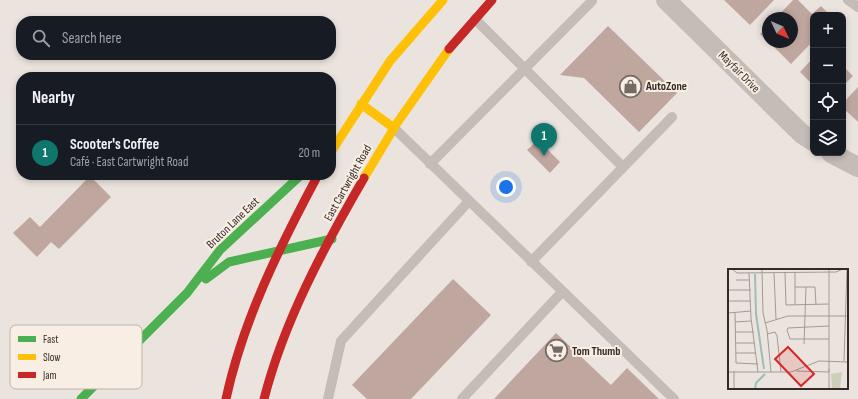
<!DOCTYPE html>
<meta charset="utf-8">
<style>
body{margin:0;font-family:"Sofia Sans Condensed",sans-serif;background:#242831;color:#f1f3f6}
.controls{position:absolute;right:12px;top:12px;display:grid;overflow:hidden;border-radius:8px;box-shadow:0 2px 6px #0003}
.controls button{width:36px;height:36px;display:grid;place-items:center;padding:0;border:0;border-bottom:1px solid #363941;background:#171b24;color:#f1f3f6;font:20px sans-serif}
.compass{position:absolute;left:762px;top:12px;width:36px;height:36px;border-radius:50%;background:#171b24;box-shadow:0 2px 6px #0003;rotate:134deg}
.you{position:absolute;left:506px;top:187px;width:14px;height:14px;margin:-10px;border:3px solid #fff;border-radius:50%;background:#1a73e8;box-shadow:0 0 0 6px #1a73e833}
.badge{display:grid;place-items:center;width:26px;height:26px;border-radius:50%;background:#0f766e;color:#fff;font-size:13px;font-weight:700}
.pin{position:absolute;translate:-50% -33px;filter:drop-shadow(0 1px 2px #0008)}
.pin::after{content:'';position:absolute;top:21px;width:14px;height:12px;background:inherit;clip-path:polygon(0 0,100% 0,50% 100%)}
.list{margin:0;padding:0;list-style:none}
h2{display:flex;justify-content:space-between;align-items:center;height:52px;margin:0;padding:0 16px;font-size:17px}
h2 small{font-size:13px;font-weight:400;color:#9ea1a6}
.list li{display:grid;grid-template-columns:26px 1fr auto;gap:12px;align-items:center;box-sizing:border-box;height:56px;padding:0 16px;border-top:1px solid #363941}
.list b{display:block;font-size:15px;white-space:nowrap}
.list p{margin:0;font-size:13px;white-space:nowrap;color:#9ea1a6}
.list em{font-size:13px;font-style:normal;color:#9ea1a6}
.icon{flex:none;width:22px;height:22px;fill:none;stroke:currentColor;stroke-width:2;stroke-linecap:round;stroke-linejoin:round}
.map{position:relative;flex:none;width:858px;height:399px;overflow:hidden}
.search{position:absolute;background:#171b24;box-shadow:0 2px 6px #0003;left:16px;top:16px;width:320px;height:44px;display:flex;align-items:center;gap:10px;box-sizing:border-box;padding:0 14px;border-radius:16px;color:#9ea1a6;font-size:15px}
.panel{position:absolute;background:#171b24;box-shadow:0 2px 6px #0003;left:16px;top:72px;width:320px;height:108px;border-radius:16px}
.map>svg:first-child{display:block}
</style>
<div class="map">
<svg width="858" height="399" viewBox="0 0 858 399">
<rect width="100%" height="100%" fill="#ebe4de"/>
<!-- building -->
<g fill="#bfa79f">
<path d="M 724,0 L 774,0 L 750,25 Z"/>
<path d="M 793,0 L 798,0 L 812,14 L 821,6 L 830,15 L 813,15 L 813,41 L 791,64 L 769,42 L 792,42 L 792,18 L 776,18 Z"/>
<path d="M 608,26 L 677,93 L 639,132 L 584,78 L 560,75 Z"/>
<path d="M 768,26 L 768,41 L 760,34 Z"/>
<path d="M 813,58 L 813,85 L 800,72 Z"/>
<path d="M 843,66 L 853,76 L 843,86 Z"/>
<path d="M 858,87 L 858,122 L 843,108 L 843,103 Z"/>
<path d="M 538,140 L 560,162 L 550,173 L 527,150 Z"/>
<path d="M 90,176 L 111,197 L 59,249 L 51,242 L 37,257 L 13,233 L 30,217 L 40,227 Z"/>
<path d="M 453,279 L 491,315 L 411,399 L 367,399 L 352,385 Z"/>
<path d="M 556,333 L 611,385 L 627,368 L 659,399 L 494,399 Z"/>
</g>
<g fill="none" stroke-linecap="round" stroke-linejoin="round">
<!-- lane -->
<g stroke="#c4bcb7" stroke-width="10">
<path d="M 848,0 L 858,7"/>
<path d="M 475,19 L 623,167"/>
<path d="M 394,128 L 674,399"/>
<path d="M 430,164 L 592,1"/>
<path d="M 531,262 L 672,117"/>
<path d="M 328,399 L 341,341 L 469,201"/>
<path d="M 462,399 L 562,292"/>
</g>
<!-- street -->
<g stroke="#c4bcb7" stroke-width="20">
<path d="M 666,0 L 802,134 L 813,141"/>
<path d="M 831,153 L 858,167"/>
</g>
<!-- fast -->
<g stroke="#4caf50" stroke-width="9">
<path d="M 206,279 L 229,262 L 332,239"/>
<path d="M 81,399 L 187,293 L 220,250 L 301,175"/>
</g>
<!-- slow -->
<g stroke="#ffc107" stroke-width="9">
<path d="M 361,104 L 394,128"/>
<path d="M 331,152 L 390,61 L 443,0"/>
<path d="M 364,178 L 397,123 L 449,49"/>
</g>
<!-- jam -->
<g stroke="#c62828" stroke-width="9">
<path d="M 449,49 L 492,0"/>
<path d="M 226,399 C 243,320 280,246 318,175"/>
<path d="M 264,399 C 284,321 324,247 364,178"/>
</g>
</g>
<!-- icons -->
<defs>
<symbol id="shop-ring" viewBox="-11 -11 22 22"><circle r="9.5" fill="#f9eee4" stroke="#746b66" stroke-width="1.5"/><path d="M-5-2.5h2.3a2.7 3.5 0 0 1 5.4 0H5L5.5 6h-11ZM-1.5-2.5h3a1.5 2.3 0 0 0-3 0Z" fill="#746b66"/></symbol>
<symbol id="supermarket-ring" viewBox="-11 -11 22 22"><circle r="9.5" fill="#f9eee4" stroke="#746b66" stroke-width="1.5"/><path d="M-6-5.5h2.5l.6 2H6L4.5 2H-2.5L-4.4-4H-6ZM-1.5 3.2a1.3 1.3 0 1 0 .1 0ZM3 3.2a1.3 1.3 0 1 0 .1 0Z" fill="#746b66"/></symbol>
</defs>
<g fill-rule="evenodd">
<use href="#shop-ring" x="618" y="74" width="25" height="25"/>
<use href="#supermarket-ring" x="544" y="338" width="25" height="25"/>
</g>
<g text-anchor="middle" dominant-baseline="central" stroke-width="4" stroke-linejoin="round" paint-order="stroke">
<!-- street labels -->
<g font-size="12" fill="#342a26" stroke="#f9eee4">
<text transform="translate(739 72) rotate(45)">Mayfair Drive</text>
<text transform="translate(348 183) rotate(-61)">East Cartwright Road</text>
<text transform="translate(233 223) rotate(-44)">Bruton Lane East</text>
</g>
<!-- poi labels -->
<g font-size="12" font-weight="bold" fill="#342a26" stroke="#f9eee4" text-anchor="start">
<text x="646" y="86">AutoZone</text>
<text x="572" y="351">Tom Thumb</text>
</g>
</g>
<!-- overview -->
<g transform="translate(728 269)">
<rect width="120" height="120" fill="#ebe4de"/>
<path d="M 114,103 L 112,120 L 104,120 L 103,105 Z" fill="#cdd0b8"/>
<path fill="none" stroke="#9abebc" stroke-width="2" d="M 27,5 L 28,45 L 36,100M 27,120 L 28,114 L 37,105"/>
<path fill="none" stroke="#a29a94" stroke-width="1" d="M 4,0 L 9,4 L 108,3 L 115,0M 34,0 L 35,44 L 39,61 L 43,103M 21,4 L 23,49 L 30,103M 46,4 L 48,50M 57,4 L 58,36 L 101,35M 67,4 L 67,36M 8,11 L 21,11M 67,18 L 87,18 L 88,36M 0,21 L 23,21M 0,32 L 23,32M 7,43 L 8,94 L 30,95M 0,44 L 23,42M 7,53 L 23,52M 37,54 L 60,47 L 120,47M 7,63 L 26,63M 39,65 L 47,63 L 49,67 L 53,103M 101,70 L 62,70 L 59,61 L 60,59 L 101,57M 8,74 L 27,74M 76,75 L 78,18M 8,84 L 28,84M 116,92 L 119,0M 101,100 L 101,120M 68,102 L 101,103M 0,103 L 63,103 L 91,92 L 120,93M 101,103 L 101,0M 6,120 L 6,102"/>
<path fill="#d62828" fill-opacity="0.15" stroke="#d62828" stroke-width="2" d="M 60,78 L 86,105 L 73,117 L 47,90 Z"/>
<rect width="120" height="120" fill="none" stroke="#342a26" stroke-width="2"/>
</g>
<!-- legend -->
<rect x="10" y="325" width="132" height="64" rx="6" fill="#f9eee4" stroke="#beb3ab" stroke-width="1"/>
<rect x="18" y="336" width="18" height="6" fill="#4caf50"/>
<rect x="18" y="354" width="18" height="6" fill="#ffc107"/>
<rect x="18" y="372" width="18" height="6" fill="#c62828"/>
<g font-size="11" fill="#342a26">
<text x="43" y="343">Fast</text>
<text x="43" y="361">Slow</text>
<text x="43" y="379">Jam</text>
</g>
</svg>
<div class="controls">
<button>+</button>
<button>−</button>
<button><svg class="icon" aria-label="locate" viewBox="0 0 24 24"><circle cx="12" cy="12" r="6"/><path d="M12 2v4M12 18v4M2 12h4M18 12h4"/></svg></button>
<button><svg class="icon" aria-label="layers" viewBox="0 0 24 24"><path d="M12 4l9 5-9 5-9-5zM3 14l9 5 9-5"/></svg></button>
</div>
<svg class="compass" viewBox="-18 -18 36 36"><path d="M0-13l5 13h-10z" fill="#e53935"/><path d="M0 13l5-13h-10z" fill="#9ea1a6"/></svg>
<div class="you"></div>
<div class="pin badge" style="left:544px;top:156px">1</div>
<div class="search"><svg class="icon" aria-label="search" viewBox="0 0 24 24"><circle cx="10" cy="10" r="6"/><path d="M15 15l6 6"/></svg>Search here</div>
<section class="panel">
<h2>Nearby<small></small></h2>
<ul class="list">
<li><span class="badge">1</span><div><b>Scooter's Coffee</b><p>Café · East Cartwright Road</p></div><em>20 m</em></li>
</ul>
</section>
</div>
